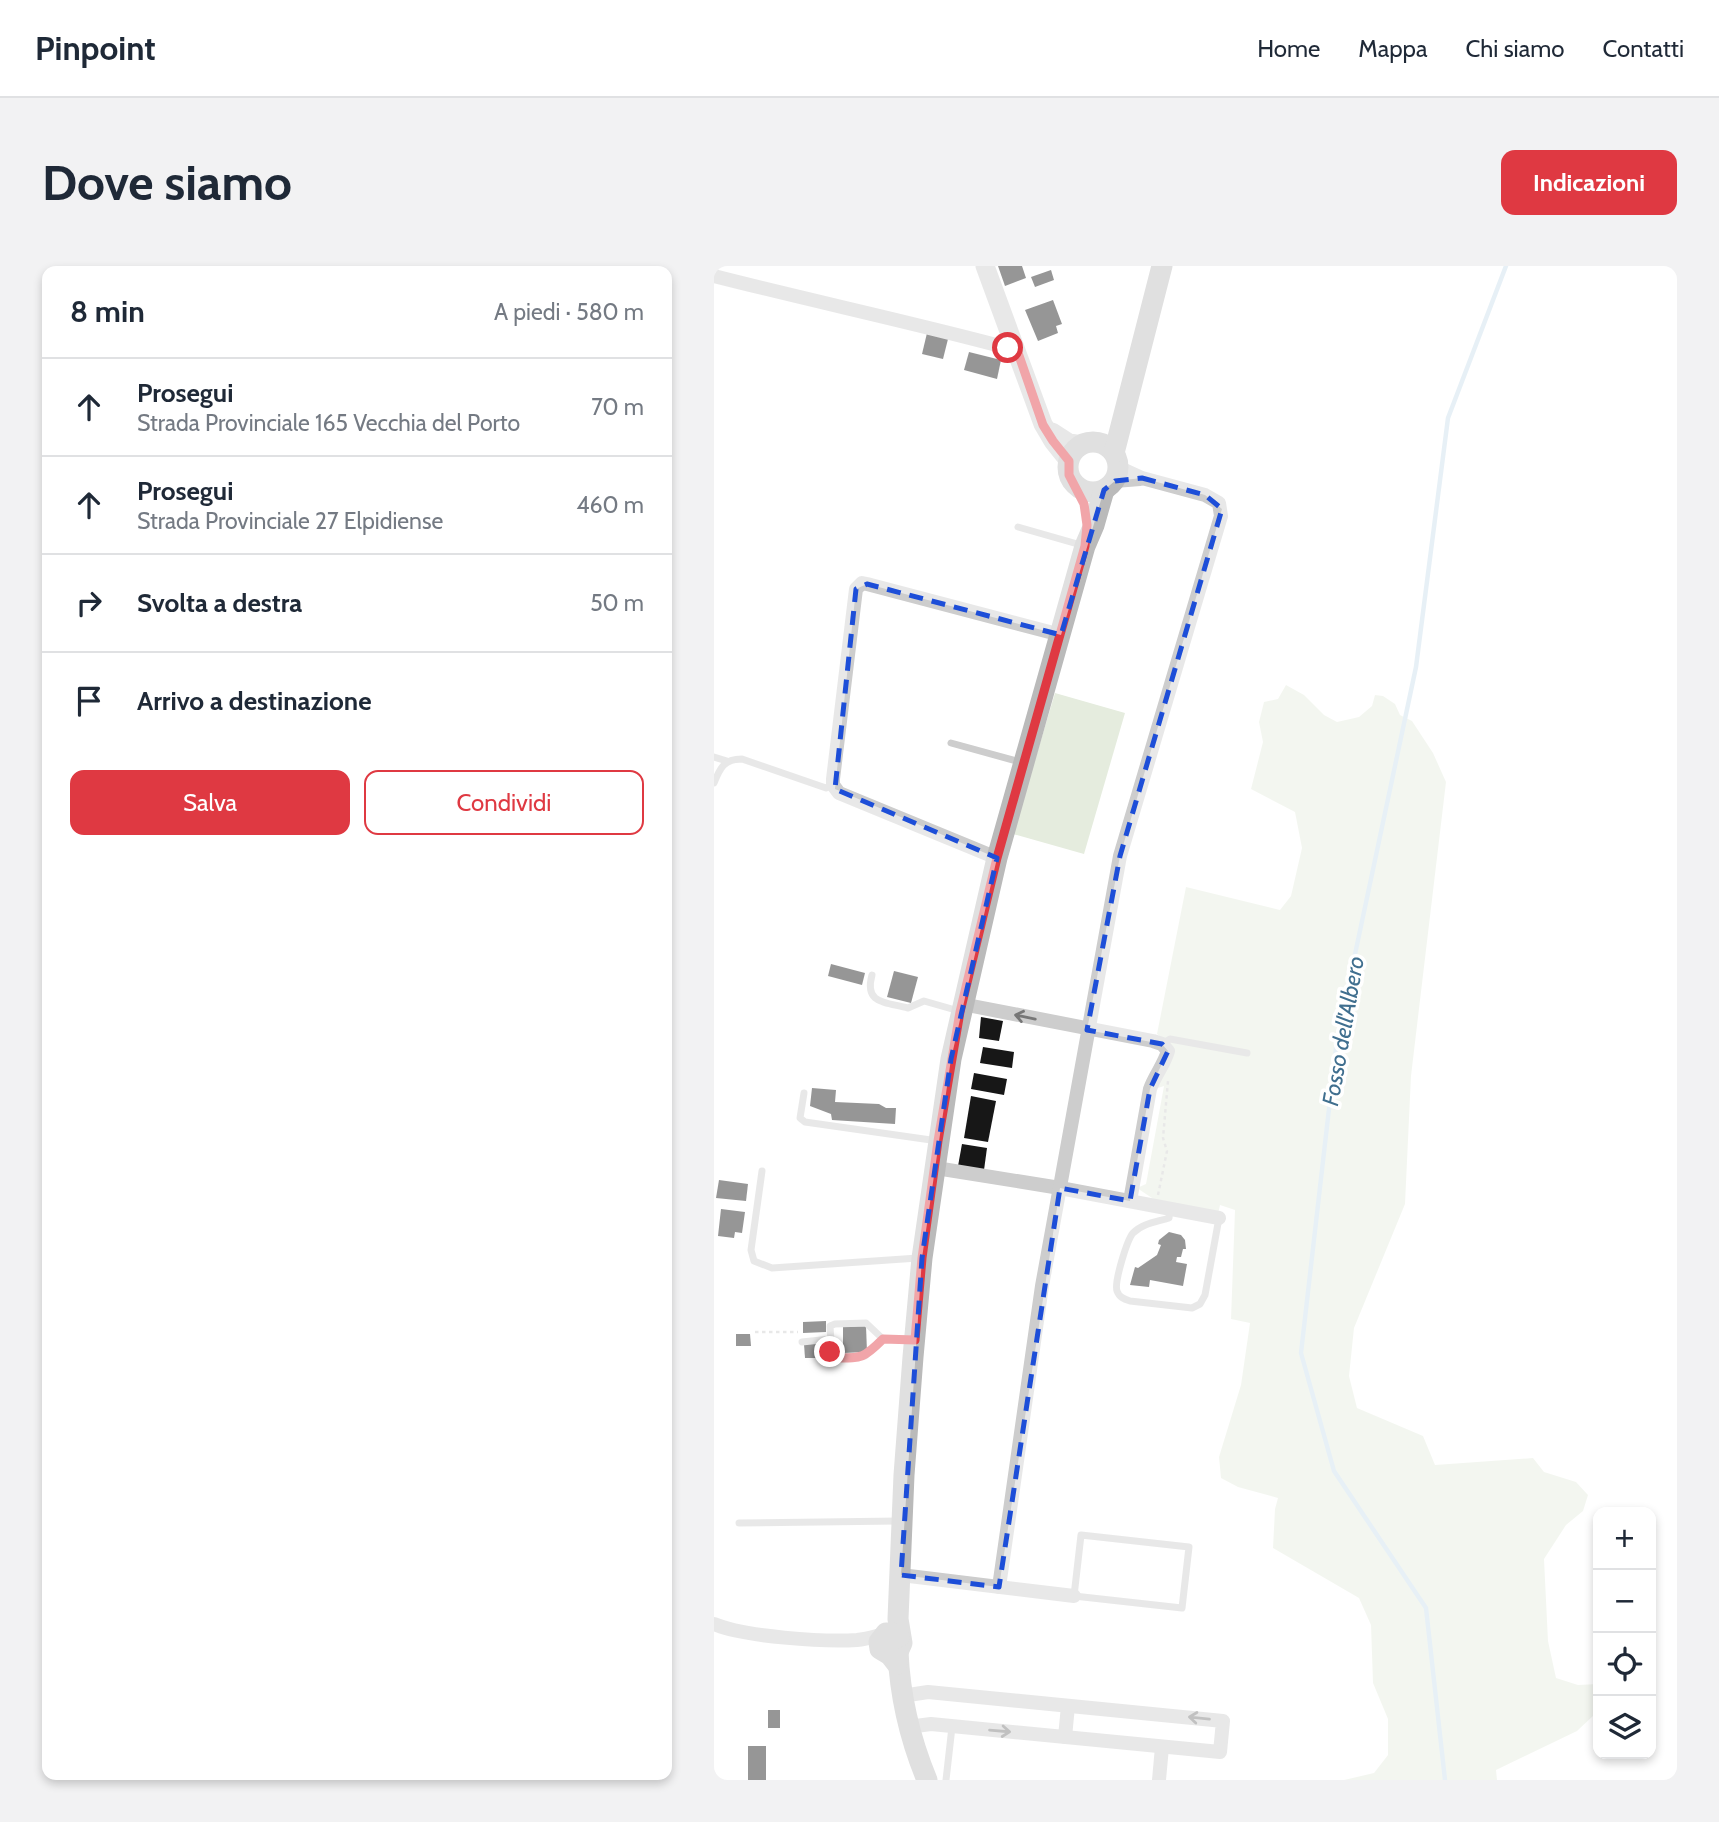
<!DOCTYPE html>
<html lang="it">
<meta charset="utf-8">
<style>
body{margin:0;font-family:Cabin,sans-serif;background:#f2f2f3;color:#1f2937}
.controls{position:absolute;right:21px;bottom:21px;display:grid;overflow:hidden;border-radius:14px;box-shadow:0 4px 10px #0003}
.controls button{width:63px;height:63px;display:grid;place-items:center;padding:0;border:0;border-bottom:2px solid #e0e1e3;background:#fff;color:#1f2937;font:35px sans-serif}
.stop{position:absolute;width:21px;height:21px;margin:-16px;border:5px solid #df3942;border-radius:50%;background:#fff}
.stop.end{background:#df3942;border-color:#fff;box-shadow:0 2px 7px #0008}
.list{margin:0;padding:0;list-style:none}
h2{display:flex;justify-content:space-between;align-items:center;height:91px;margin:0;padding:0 28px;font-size:30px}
h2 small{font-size:23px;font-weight:400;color:#747a83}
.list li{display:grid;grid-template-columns:46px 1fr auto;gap:21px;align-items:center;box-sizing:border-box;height:98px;padding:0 28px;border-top:2px solid #e0e1e3}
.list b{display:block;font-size:26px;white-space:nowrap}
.list p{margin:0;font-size:23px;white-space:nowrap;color:#747a83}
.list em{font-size:23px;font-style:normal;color:#747a83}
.actions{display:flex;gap:14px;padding:21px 28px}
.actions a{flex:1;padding:16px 0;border:2px solid #df3942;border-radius:14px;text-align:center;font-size:24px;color:#df3942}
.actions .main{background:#df3942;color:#fff}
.icon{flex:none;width:38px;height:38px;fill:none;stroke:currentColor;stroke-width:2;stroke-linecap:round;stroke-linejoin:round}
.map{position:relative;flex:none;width:963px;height:1514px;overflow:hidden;border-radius:14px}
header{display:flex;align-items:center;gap:42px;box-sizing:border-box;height:98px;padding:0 35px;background:#fff;border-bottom:2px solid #e0e1e3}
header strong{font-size:33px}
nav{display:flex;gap:38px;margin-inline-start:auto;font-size:24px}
.intro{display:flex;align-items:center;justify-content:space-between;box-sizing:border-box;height:168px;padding:0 42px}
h1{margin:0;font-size:49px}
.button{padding:18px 32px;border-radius:14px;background:#df3942;color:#fff;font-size:24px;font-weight:700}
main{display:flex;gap:42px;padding:0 42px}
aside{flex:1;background:#fff;border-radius:14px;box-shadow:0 4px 10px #0003}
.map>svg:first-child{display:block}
</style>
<header>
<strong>Pinpoint</strong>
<nav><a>Home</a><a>Mappa</a><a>Chi siamo</a><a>Contatti</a></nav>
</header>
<div class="intro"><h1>Dove siamo</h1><a class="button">Indicazioni</a></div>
<main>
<aside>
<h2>8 min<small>A piedi · 580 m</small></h2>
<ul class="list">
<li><svg class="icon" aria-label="ahead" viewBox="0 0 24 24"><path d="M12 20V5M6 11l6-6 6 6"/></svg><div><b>Prosegui</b><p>Strada Provinciale 165 Vecchia del Porto</p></div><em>70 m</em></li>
<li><svg class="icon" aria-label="ahead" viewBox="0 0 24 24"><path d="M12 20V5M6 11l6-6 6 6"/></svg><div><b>Prosegui</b><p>Strada Provinciale 27 Elpidiense</p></div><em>460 m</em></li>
<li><svg class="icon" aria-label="right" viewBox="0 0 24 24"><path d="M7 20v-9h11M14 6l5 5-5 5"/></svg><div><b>Svolta a destra</b></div><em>50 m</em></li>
<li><svg class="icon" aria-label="arrive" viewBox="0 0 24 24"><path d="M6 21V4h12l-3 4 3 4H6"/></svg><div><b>Arrivo a destinazione</b></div></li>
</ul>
<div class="actions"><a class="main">Salva</a><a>Condividi</a></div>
</aside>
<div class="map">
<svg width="963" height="1514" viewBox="0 0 963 1514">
<rect width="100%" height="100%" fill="#fff"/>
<!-- green -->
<g fill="#e5ecde">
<path d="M 572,419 L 590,429 L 610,449 L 623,456 L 645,451 L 658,440 L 661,429 L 669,430 L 681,438 L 686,449 L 698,455 L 719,487 L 732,516 L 697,810 L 691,938 L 640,1062 L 635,1110 L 643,1142 L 709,1170 L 721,1199 L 819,1192 L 830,1206 L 862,1216 L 874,1229 L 869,1245 L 852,1259 L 830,1293 L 834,1375 L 842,1412 L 864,1419 L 884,1418 L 884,1448 L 880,1449 L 863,1465 L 782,1504 L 783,1514 L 630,1514 L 660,1507 L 674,1489 L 674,1453 L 659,1417 L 657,1359 L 645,1332 L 559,1282 L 561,1243 L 564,1232 L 524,1221 L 507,1212 L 505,1191 L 527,1119 L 536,1057 L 517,1053 L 521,944 L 506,939 L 504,948 L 441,934 L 423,922 L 432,918 L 450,820 L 441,823 C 448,808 456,799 459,782 L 443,768 L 472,621 L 566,644 L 577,630 L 588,582 L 581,546 L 537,523 L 549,476 L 545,456 L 550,436 L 564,433 Z"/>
<path d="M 341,427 L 411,447 L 370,588 L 299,568 Z"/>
</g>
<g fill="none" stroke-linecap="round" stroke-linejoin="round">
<!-- stream -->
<path stroke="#cbdeeb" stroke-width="4.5" d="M 731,1514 L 712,1342 L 620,1205 L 587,1087 L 623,773 L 702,401 L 734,152 L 792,0"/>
</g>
<!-- building -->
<g fill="#171717">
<path d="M 284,0 L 308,0 L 312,12 L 291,20 Z"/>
<path d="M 337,4 L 340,14 L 321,21 L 317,11 Z"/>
<path d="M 339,34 L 348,58 L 342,60 L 344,67 L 324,75 L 311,44 Z"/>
<path d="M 213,67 L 234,73 L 229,93 L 208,88 Z"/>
<path d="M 255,86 L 287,94 L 283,113 L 250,104 Z"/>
<path d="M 117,698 L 151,707 L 148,719 L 114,710 Z"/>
<path d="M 180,705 L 204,711 L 197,737 L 173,731 Z"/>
<path d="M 267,751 L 289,755 L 285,775 L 265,772 Z"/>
<path d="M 269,781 L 300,786 L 298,802 L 266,797 Z"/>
<path d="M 260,807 L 293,813 L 290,829 L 257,823 Z"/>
<path d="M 98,822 L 122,824 L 121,836 L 165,838 L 172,842 L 182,842 L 181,858 L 118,854 L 117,848 L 96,840 Z"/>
<path d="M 257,830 L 282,835 L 274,876 L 250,872 Z"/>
<path d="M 248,878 L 273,882 L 270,904 L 244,900 Z"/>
<path d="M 5,914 L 34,918 L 32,935 L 2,932 Z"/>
<path d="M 7,943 L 31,946 L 28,967 L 21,966 L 20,972 L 4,970 Z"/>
<path d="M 455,966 L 467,969 L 471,974 L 472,983 L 469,983 L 467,991 L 463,991 L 462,996 L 473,998 L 469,1020 L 436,1014 L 435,1021 L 416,1019 L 421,1001 L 424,1002 L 443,989 L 447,979 L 444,978 L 445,974 Z"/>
<path d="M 112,1055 L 112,1066 L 89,1067 L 89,1056 Z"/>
<path d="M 152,1060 L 153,1086 L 129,1087 L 129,1061 Z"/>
<path d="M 22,1068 L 36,1068 L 37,1080 L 22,1080 Z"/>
<path d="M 110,1077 L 110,1092 L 91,1092 L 90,1078 Z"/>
<rect x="54" y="1444" width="12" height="18"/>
<rect x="34" y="1480" width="18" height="34"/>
</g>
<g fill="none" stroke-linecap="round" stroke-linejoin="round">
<!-- path -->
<g stroke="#cdcdcd" stroke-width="2.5" stroke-dasharray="3.5 3.5" stroke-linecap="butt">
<path d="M 444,929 L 453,885 L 449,872 L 454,815"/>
<path d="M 41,1066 L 84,1066"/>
</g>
<!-- service -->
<g stroke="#cdcdcd" stroke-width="7">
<path d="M 304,261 L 367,279"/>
<path d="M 237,477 L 306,496"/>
<path d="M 0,491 L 13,495"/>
<path d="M 0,517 C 6,502 10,493 28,493 L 112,522 L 119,519"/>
<path d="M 158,709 C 150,738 171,736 194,742 L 210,735 L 245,745"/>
<path d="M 448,778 L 456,773 L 533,787"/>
<path d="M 90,827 L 86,852 L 91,856 L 224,875"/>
<path d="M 48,905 L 37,984 L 40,995 L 58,1002 L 204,992"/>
<path d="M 456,943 L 455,952 C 443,956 429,957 419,967 C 413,974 400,1016 403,1025 C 405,1031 410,1033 416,1035 L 478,1042 L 486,1038 L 491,1029 L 505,952"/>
<path d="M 169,1073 L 152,1057 L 121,1058 L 116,1060 L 118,1092 L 151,1090 L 169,1073 L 196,1073"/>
<path d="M 88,1076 L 116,1073"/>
<path d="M 25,1257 L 184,1255"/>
<path d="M 367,1269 L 475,1281 L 468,1342 L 360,1330 Z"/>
<path d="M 232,1514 L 238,1461"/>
</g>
<!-- minor -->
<g stroke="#cdcdcd" stroke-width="14">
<path d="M 0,10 C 98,35 197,56 294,82 L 302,81"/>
<path d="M 401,215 L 426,213"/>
<path d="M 283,592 L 125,527 L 119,519 L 119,513 L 142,323 L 148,317 L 153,318 L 347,369"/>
<path d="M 248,738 L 439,775 L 448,778 L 454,785 C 450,799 441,809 436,823 L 416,935"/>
<path d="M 222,902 L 346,922 L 505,952"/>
<path d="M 187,1309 L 360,1330"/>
<path d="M 285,1321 L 328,1020 L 406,590 L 507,250 L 505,237 L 491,229 L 428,212 L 404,201"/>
<path d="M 0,1358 C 30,1371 110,1376 143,1374 C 152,1373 162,1370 170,1368"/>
<path d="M 188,1430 L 214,1426 L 509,1455 L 506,1486 L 217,1458 L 194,1461"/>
<path d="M 351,1471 L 354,1440"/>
<path d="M 445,1514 L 448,1481"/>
</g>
<!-- tertiary -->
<g stroke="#cdcdcd" stroke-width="19">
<path d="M 271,0 L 329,158 L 339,175 L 355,195"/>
<path d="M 338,166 L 355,177 L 369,179"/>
</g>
<!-- secondary -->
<g stroke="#bababa" stroke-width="21">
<circle cx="379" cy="201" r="25"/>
<path d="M 400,187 L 448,0"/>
<path d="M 184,1386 C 186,1431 196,1473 213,1514"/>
<path d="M 176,1389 L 184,1386 L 188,1377 L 184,1353 L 190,1209 L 199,1091 L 208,992 L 237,793 L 283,592 L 371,280 L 380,259 L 390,224"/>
<path d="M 183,1398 L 176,1389 L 166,1383 L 165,1376 L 172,1367 L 179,1367 L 185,1371"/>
</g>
</g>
<!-- one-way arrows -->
<defs><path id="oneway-shaft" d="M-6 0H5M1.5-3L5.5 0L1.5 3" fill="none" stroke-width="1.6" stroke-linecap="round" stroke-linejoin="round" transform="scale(1.75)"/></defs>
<g stroke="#777">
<use href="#oneway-shaft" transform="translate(311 751) rotate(-168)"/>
<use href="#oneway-shaft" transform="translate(485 1452) rotate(-174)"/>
<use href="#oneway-shaft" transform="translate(286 1465) rotate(5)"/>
</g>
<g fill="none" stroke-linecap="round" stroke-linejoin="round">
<!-- route -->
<path stroke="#df3942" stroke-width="9" d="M 116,1086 L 118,1092 C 147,1092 148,1094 169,1073 L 201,1074 L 208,992 L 224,875 L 246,746 L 283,592 L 371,280 L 373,259 L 370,238 L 355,209 L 355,195 L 339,175 L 329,159 L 302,81 L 294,82"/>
</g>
<!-- marked area -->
<path d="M0 0H963V1514H0ZM 428,212 L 491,229 L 508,243 L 406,590 L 373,764 L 448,778 L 454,785 L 436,823 L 416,935 L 346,922 L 285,1321 L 187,1309 L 208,992 L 237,793 L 283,592 L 121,523 L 142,323 L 153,318 L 347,369 L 390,224 L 401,215 Z" fill="#fff" fill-opacity=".55" fill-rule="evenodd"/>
<path fill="none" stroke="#1d4ed8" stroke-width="5" stroke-dasharray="14 9" stroke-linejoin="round" d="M 428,212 L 491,229 L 508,243 L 406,590 L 373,764 L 448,778 L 454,785 L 436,823 L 416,935 L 346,922 L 285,1321 L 187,1309 L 208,992 L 237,793 L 283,592 L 121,523 L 142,323 L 153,318 L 347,369 L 390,224 L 401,215 Z"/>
<g text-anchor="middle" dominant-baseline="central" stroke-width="7" stroke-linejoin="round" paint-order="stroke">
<!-- water labels -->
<g font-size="23" font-style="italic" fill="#406f8f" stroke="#fff">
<text transform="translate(629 765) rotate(-80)">Fosso dell'Albero</text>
</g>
</g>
</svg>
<div class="controls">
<button>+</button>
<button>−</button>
<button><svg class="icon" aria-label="locate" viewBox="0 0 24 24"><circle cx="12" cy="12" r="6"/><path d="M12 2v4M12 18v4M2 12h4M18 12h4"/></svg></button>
<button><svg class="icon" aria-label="layers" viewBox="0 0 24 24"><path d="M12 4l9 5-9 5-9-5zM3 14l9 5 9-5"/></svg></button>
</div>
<div class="stop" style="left:294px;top:82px"></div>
<div class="stop end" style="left:116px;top:1086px"></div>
</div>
</main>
